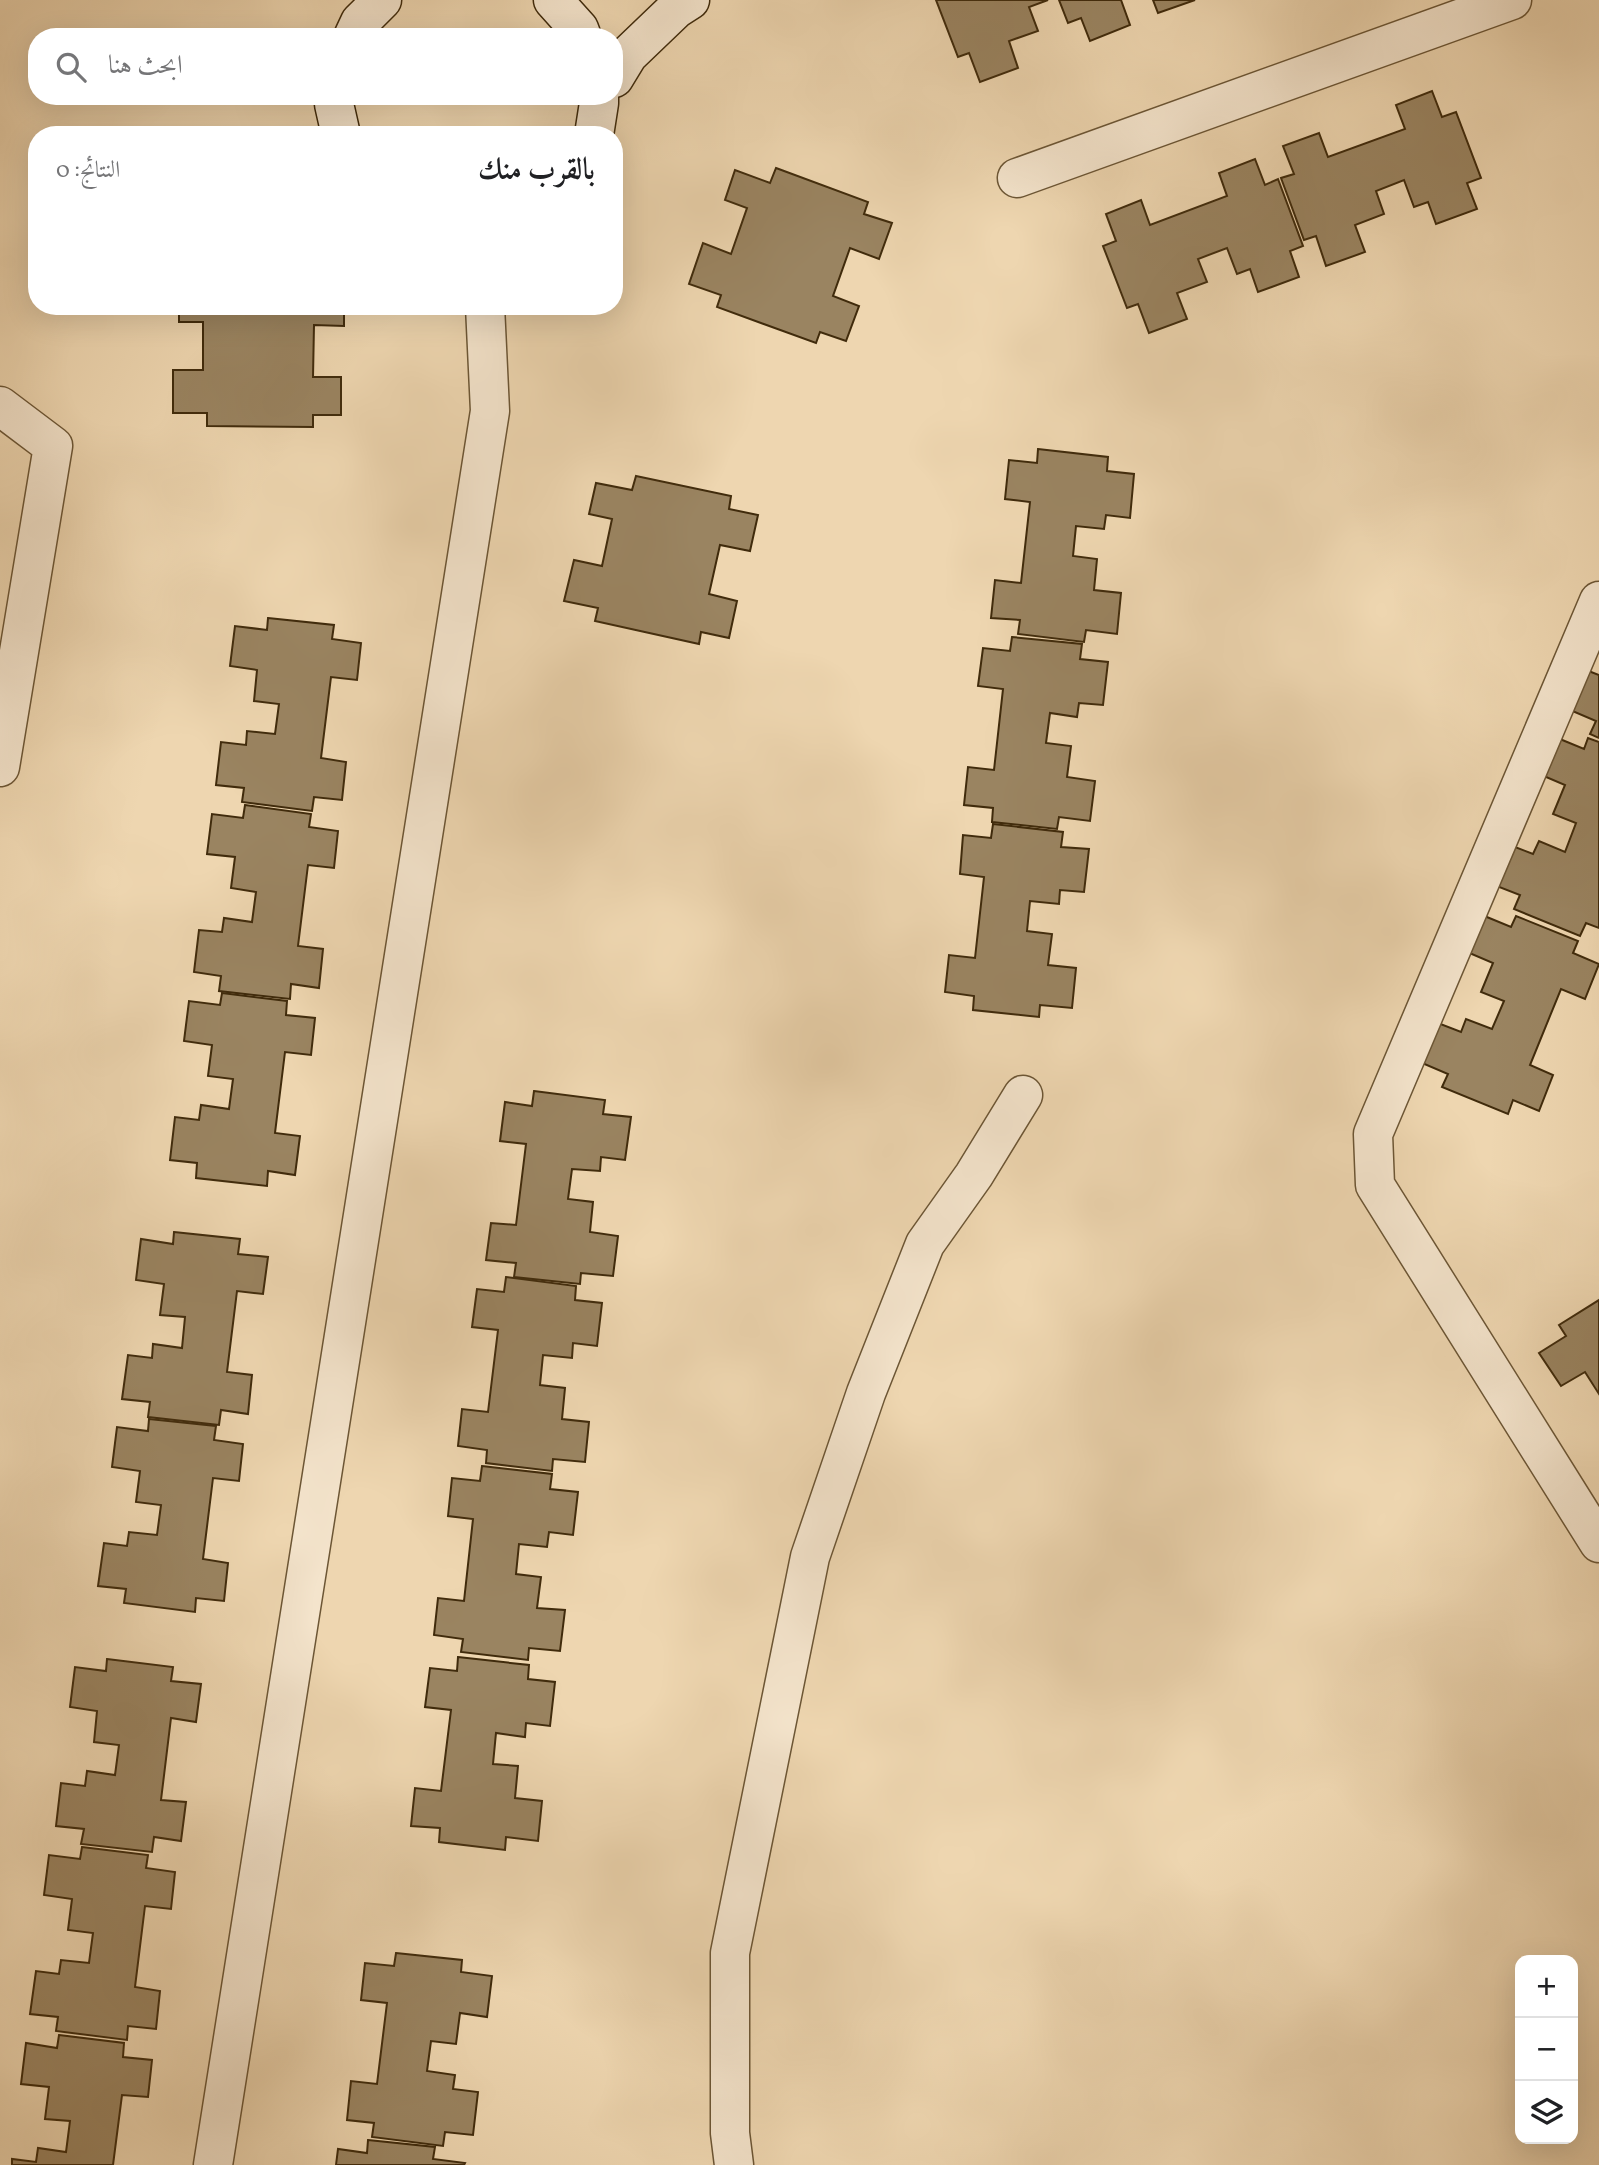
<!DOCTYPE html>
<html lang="ar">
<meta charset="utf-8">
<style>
body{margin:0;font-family:Vollkorn,Amiri,serif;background:#f6f6f6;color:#202124;direction:rtl}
.controls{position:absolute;right:21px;bottom:21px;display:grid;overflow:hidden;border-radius:14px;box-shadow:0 7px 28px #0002}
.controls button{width:63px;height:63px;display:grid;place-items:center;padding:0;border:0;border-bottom:2px solid #e0e0e0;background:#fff;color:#202124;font:35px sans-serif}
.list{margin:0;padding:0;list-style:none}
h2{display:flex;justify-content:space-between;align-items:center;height:91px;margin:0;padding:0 28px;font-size:30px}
h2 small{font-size:23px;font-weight:400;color:#757577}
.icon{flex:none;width:38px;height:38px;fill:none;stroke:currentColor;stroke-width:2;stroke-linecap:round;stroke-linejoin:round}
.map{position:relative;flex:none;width:1599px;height:2165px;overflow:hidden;direction:ltr}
.search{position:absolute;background:#fff;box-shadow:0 7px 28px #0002;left:28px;top:28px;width:595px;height:77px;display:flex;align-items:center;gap:18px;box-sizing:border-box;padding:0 24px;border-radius:28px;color:#757577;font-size:26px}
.panel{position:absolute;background:#fff;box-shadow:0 7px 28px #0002;left:28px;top:126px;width:595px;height:189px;border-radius:28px;direction:rtl}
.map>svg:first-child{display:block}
</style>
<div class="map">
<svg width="1599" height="2165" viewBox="0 0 1599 2165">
<rect width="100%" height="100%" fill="#eed6b0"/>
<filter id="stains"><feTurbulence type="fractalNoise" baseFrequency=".00286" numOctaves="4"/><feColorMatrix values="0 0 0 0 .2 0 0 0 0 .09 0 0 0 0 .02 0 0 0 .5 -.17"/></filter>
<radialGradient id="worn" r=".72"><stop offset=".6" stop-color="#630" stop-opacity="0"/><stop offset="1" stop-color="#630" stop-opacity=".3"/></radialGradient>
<!-- building -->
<g fill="#9a8461" stroke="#402b0c" stroke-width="2">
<path d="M 936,0 L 1048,0 L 1029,7 L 1038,31 L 1009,41 L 1018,68 L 980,82 L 969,53 L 958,57 Z"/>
<path d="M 1059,0 L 1121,0 L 1130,25 L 1090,41 L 1081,18 L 1068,23 Z"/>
<path d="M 1153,0 L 1195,0 L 1158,13 Z"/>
<path d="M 1432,91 L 1442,117 L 1456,112 L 1481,178 L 1467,183 L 1477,209 L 1436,224 L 1428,202 L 1414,207 L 1404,180 L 1376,191 L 1384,214 L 1355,225 L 1365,252 L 1326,266 L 1316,236 L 1304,240 L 1281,178 L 1294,174 L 1283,146 L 1319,133 L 1328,157 L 1405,129 L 1396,105 Z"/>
<path d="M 1255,159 L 1265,185 L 1278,179 L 1303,246 L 1290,251 L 1299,277 L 1258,292 L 1250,269 L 1237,274 L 1227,248 L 1198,259 L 1207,282 L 1177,293 L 1187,319 L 1149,333 L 1138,304 L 1127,308 L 1103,246 L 1116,241 L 1106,214 L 1141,200 L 1150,225 L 1227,196 L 1219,173 Z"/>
<path d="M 776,168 L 868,202 L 864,214 L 892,223 L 879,259 L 850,248 L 833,296 L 859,306 L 846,341 L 820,332 L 816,343 L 717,307 L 721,295 L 689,284 L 703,243 L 731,254 L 747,208 L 725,200 L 735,170 L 770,183 Z"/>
<path d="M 179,306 L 344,306 L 344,326 L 314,325 L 313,377 L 341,377 L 341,415 L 313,415 L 313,427 L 207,426 L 207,413 L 173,413 L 173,370 L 203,370 L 203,322 L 179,322 Z"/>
<path d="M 1038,449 L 1108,457 L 1107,471 L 1134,474 L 1130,518 L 1106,515 L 1104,529 L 1076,526 L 1073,556 L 1097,559 L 1094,590 L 1121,593 L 1117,634 L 1086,630 L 1084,642 L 1018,634 L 1020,620 L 991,618 L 995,580 L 1021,583 L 1030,502 L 1005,499 L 1009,460 L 1037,463 Z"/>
<path d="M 636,476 L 731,496 L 729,509 L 758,515 L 750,551 L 720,545 L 709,594 L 737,601 L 729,638 L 701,632 L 699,644 L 595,621 L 598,608 L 564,601 L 574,560 L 602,566 L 612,519 L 589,514 L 596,483 L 632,490 Z"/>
<path d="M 268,618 L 334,625 L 332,639 L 361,643 L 357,680 L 331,677 L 321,758 L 346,762 L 342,800 L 314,797 L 312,811 L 242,802 L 244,788 L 216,785 L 221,742 L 246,745 L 247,731 L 275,734 L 279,704 L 254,701 L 257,670 L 230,666 L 235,626 L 267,630 Z"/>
<path d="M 1012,637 L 1082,644 L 1080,659 L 1108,662 L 1103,705 L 1079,703 L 1077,717 L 1050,713 L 1046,743 L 1071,746 L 1067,777 L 1095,781 L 1090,821 L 1059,817 L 1057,829 L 992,822 L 993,808 L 964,805 L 968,767 L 994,770 L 1003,689 L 978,686 L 983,648 L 1010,651 Z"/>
<path d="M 1586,670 L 1599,675 L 1599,738 L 1590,734 L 1596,721 L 1570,710 Z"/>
<path d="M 1555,737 L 1584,749 L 1588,738 L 1599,742 L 1599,928 L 1586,923 L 1580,936 L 1514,909 L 1520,895 L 1494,885 L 1510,845 L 1533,854 L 1539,841 L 1565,852 L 1576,823 L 1553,814 L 1565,785 L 1539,774 Z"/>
<path d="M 245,805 L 311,814 L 309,827 L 338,831 L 334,868 L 308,865 L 298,946 L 323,949 L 319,988 L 291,984 L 290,999 L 219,991 L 221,976 L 194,972 L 199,930 L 222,932 L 224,918 L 252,922 L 256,892 L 231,888 L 235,857 L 207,854 L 212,814 L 243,818 Z"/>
<path d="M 993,824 L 1063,832 L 1061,847 L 1089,849 L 1084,892 L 1060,890 L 1059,904 L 1030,901 L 1027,931 L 1052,934 L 1048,965 L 1076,968 L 1072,1008 L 1040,1005 L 1039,1017 L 973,1010 L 974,996 L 945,992 L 949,955 L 975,958 L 984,877 L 960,874 L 963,835 L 991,838 Z"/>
<path d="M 1482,915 L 1511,927 L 1516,916 L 1578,941 L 1573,953 L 1599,964 L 1585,999 L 1561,989 L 1530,1065 L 1553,1075 L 1539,1111 L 1513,1100 L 1508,1114 L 1442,1087 L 1448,1074 L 1422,1063 L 1438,1023 L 1461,1032 L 1466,1019 L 1492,1029 L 1504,1001 L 1481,992 L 1493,963 L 1467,952 Z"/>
<path d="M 222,993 L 287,1001 L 286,1015 L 315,1018 L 311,1055 L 285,1052 L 275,1133 L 300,1136 L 295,1175 L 268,1171 L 267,1186 L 196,1178 L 197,1163 L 170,1160 L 175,1117 L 199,1120 L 201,1105 L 229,1109 L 233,1079 L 208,1076 L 212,1045 L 184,1041 L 189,1001 L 220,1005 Z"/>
<path d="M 534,1091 L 605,1100 L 603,1114 L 631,1117 L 625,1160 L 601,1157 L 600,1171 L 572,1169 L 568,1199 L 593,1202 L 590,1232 L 618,1236 L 613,1276 L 581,1273 L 580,1284 L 514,1277 L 516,1263 L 486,1260 L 491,1223 L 516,1225 L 526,1144 L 500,1141 L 505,1102 L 532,1106 Z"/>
<path d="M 174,1232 L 240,1239 L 238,1254 L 268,1257 L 263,1294 L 237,1291 L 227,1372 L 252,1375 L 248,1414 L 221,1410 L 219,1425 L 148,1417 L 150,1402 L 122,1399 L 128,1355 L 152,1358 L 153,1344 L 182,1348 L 185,1317 L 160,1315 L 164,1284 L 136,1280 L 141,1239 L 173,1244 Z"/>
<path d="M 506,1277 L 576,1286 L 575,1300 L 602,1303 L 597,1346 L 573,1343 L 572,1358 L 543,1355 L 540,1385 L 565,1388 L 562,1419 L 589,1422 L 585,1462 L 553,1459 L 552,1471 L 486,1463 L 487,1450 L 458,1446 L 462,1409 L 488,1412 L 498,1330 L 472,1327 L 477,1289 L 504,1292 Z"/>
<path d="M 1599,1300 L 1599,1394 L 1585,1372 L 1561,1386 L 1539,1353 L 1566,1336 L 1559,1325 Z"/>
<path d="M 149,1419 L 216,1426 L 214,1440 L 243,1444 L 239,1481 L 213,1478 L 203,1559 L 228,1563 L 224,1601 L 196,1598 L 195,1612 L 124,1603 L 126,1589 L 98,1586 L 104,1543 L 127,1546 L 129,1532 L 157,1535 L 161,1505 L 136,1502 L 140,1471 L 112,1467 L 117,1427 L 148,1431 Z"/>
<path d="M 482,1466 L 552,1474 L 550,1489 L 578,1492 L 573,1535 L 549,1532 L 547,1547 L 519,1544 L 516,1574 L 541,1577 L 537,1608 L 565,1610 L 560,1651 L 529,1648 L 528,1660 L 461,1652 L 463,1639 L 434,1635 L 438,1598 L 464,1601 L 473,1519 L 448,1516 L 452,1478 L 480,1481 Z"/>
<path d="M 458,1657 L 529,1665 L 528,1679 L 555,1682 L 550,1726 L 526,1723 L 525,1737 L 496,1733 L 493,1764 L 518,1766 L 515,1798 L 542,1801 L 538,1841 L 506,1837 L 505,1850 L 439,1842 L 440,1828 L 411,1826 L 415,1788 L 441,1791 L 451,1710 L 425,1707 L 430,1668 L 457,1671 Z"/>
<path d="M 107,1659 L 173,1667 L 171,1681 L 201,1684 L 196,1722 L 171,1718 L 161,1800 L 186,1802 L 181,1841 L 154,1837 L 152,1852 L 81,1844 L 84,1829 L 56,1826 L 61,1783 L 85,1786 L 87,1771 L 115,1775 L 119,1745 L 94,1742 L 97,1711 L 70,1707 L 75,1667 L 106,1671 Z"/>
<path d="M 82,1847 L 148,1855 L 146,1868 L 175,1872 L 171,1909 L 145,1906 L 135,1987 L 160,1991 L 156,2029 L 128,2026 L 127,2040 L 56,2031 L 58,2017 L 30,2014 L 36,1971 L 59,1974 L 61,1960 L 89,1963 L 93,1933 L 68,1930 L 72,1899 L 44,1895 L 49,1855 L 80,1859 Z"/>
<path d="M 396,1953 L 462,1960 L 461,1972 L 492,1976 L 487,2017 L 460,2013 L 456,2044 L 431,2041 L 427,2071 L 455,2075 L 453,2089 L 478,2092 L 473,2135 L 445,2132 L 443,2146 L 372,2137 L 374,2123 L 347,2120 L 351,2081 L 377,2084 L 387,2003 L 361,2000 L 365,1963 L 394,1966 Z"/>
<path d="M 59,2035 L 124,2043 L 123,2057 L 152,2060 L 148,2097 L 122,2095 L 113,2165 L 12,2165 L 12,2159 L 36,2162 L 38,2148 L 66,2152 L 70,2121 L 45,2119 L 49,2087 L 21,2084 L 26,2043 L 57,2048 Z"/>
<path d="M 368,2140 L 435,2147 L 433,2159 L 465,2163 L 464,2165 L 336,2165 L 338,2149 L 367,2153 Z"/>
</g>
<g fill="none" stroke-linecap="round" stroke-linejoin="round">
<defs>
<g id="street">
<path d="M 1017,178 L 1512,0"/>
<path d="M 0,406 L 53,446 L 0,767"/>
<path d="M 1599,601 L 1373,1134 L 1375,1185 L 1599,1543"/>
<path d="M 213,2165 L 490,411 L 485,306"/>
<path d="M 734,2165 L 730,2133 L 730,1953 L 810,1557 L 866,1393 L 925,1244 L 974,1175 L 1023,1095"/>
</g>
<g id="secondary">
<path d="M 553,0 L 579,29 L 582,37"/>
<path d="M 353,37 L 360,22 L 382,0"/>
<path d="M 614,78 L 628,55 L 676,9 L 690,0"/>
<path d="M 336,96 L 334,104 L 341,135"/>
<path d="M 594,135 L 599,103 L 599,96"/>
</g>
</defs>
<!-- street casing -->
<use href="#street" stroke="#6c5635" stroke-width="41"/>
<!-- secondary casing -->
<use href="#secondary" stroke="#402b0c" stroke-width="41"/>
<!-- street -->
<use href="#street" stroke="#f4e4cc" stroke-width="38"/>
<!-- secondary -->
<use href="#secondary" stroke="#f4e4cc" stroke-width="38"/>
</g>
<rect width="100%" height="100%" filter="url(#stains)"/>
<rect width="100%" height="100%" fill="url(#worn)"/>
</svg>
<div class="controls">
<button>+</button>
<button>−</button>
<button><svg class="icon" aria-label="layers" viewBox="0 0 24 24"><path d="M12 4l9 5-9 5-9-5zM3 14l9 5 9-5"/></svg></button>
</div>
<div class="search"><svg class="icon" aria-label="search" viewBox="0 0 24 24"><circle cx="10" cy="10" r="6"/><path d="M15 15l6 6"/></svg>ابحث هنا</div>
<section class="panel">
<h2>بالقرب منك<small>النتائج: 0</small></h2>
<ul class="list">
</ul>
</section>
</div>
